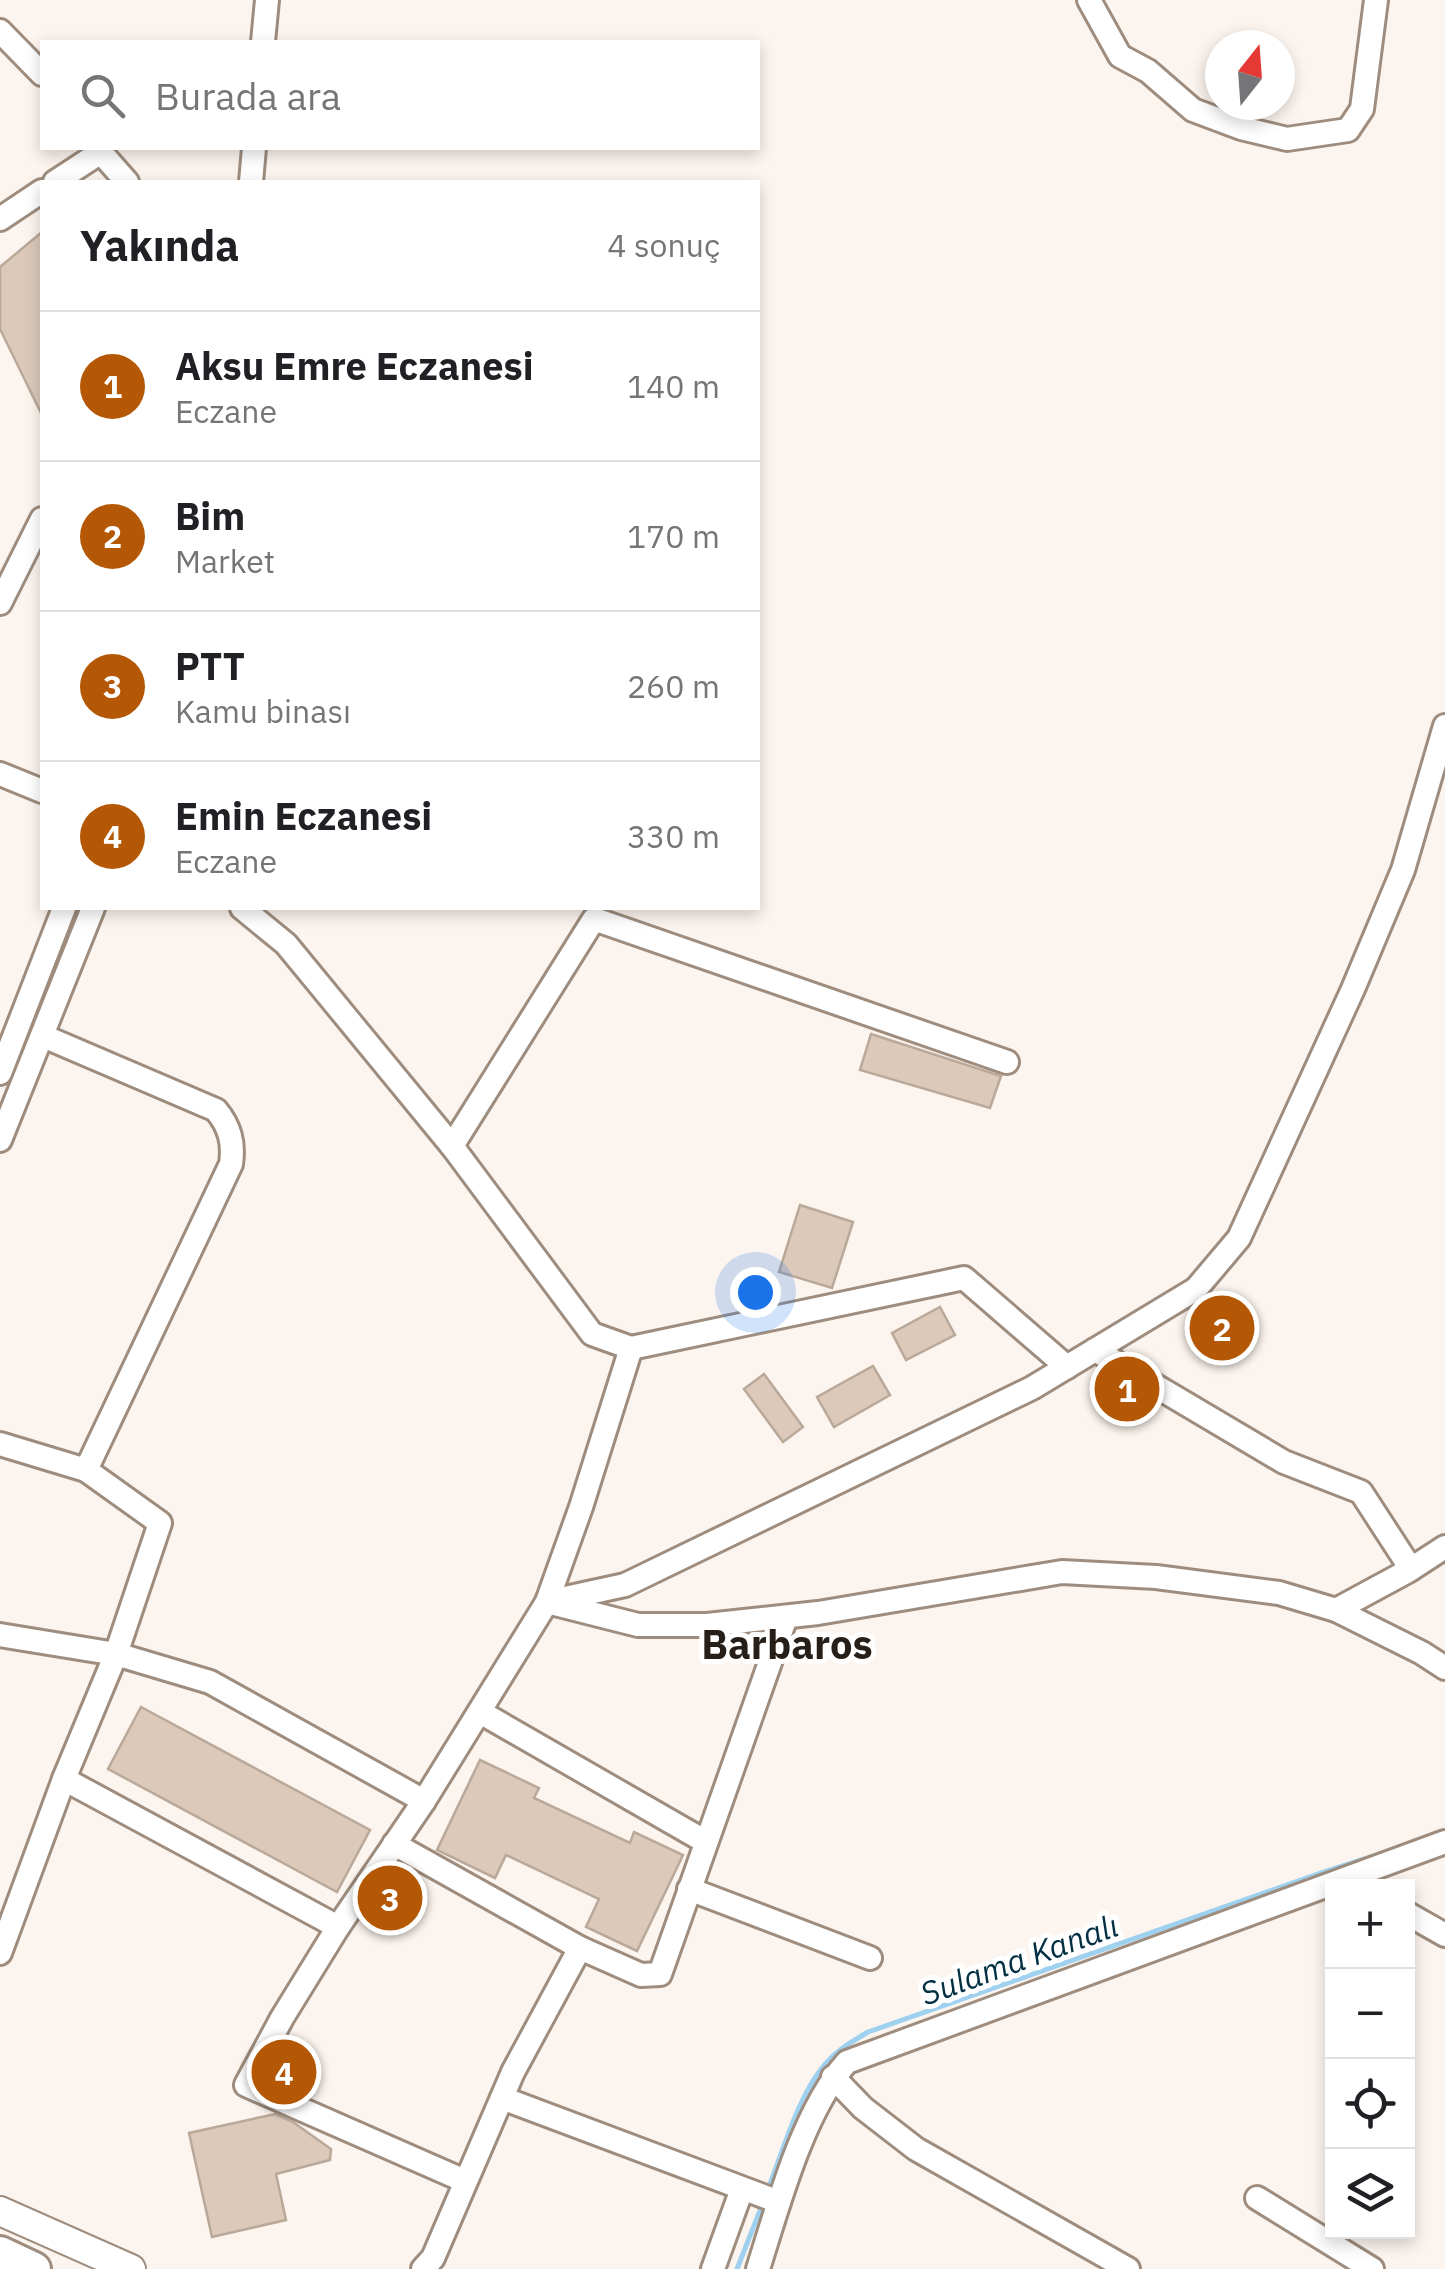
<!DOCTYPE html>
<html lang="tr">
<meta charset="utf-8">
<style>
body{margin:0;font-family:"IBM Plex Sans",sans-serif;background:#f6f6f6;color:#202124}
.controls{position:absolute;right:30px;bottom:30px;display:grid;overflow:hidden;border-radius:0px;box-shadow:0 5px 15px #0003}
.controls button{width:90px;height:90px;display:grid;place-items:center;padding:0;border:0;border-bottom:2px solid #e0e0e0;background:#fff;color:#202124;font:50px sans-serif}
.compass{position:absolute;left:1205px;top:30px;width:90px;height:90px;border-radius:50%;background:#fff;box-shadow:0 5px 15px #0003;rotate:17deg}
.you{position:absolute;left:755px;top:1292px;width:35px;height:35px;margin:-25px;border:8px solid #fff;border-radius:50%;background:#1a73e8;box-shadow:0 0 0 15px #1a73e833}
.badge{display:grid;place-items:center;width:65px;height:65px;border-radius:50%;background:#b55805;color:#fff;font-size:32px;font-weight:700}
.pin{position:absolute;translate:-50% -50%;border:5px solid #fff;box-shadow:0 2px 10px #0006}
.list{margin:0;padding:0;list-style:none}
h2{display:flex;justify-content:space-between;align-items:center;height:130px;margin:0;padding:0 40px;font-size:42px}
h2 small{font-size:32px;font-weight:400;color:#757577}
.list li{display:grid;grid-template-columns:65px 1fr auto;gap:30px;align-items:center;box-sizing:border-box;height:150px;padding:0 40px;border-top:2px solid #e0e0e0}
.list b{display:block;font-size:38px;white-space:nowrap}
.list p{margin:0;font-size:32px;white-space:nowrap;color:#757577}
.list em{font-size:32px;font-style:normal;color:#757577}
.icon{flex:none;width:55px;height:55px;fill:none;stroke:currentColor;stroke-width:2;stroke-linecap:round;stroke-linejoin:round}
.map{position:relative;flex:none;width:1445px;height:2269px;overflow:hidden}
.search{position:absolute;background:#fff;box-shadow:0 5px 15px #0003;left:40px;top:40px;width:720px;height:110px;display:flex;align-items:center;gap:25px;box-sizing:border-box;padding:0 35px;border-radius:0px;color:#757577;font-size:38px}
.panel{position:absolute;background:#fff;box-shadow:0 5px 15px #0003;left:40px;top:180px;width:720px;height:730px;border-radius:0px}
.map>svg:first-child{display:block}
</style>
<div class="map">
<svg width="1445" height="2269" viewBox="0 0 1445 2269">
<rect width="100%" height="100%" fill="#fcf4ee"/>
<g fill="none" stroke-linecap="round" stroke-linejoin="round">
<!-- stream -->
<g stroke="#9ed1ef" stroke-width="5">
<path d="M 767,2192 C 783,2152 799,2090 830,2059 C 841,2047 855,2040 868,2032 L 1318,1874 L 1386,1852"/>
<path d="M 737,2269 L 763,2203"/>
</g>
</g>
<!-- building -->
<g fill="#dcc9ba" stroke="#baa899" stroke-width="2.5">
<path d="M 42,232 L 42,415 L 0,329 L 0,267 Z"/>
<path d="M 871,1034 L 1001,1076 L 990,1108 L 860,1070 Z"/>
<path d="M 800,1205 L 853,1222 L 832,1288 L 779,1272 Z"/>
<path d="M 940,1307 L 955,1335 L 906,1360 L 892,1333 Z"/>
<path d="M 873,1366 L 890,1395 L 834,1427 L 817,1397 Z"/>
<path d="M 764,1374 L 803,1427 L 783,1442 L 744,1389 Z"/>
<path d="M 141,1707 L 370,1830 L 337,1892 L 108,1769 Z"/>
<path d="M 480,1760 L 539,1788 L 534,1798 L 630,1843 L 634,1832 L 683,1855 L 637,1951 L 586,1927 L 599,1899 L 506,1855 L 495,1878 L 437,1850 Z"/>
<path d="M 275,2114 L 293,2122 L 331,2149 L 330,2160 L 276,2174 L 286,2220 L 212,2237 L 189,2133 Z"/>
</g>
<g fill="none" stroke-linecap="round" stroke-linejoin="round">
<defs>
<g id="minor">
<path d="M 1089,0 L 1120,56 L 1148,71 L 1193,110 L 1241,128 L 1287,139 L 1348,130 L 1362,109 L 1376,0"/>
<path d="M 0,31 L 42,74"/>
<path d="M 263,42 L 267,0"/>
<path d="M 97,148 L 127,182"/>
<path d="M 55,182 L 101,152"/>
<path d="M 251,182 L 254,148"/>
<path d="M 0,219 L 42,191"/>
<path d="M 0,603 L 42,519"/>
<path d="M 0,774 L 42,791"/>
<path d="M 242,908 L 286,944 L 452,1146 L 592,1334 L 631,1348"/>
<path d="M 43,1036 L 216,1110 C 230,1127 234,1143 231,1164 L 86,1470"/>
<path d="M 0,1073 L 64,908"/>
<path d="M 0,1140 L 93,908"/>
<path d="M 452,1146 L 594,919 L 1007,1062"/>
<path d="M 1095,1350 L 1284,1462 L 1361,1492 L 1411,1569"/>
<path d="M 0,1444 L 86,1470 L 160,1523 L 116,1654 L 64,1779 L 0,1953"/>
<path d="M 547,1602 L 625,1585 L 1032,1388 L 1196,1289 L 1239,1238 L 1353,989 L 1403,870 L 1445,726"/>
<path d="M 551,1603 L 638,1625 L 707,1625 L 818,1613 L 1062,1572 L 1156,1577 L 1279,1593 L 1336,1610 L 1422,1653 L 1445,1668"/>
<path d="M 1336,1610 L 1408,1571 L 1445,1547"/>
<path d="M 0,1635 L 116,1654 L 210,1682 L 424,1801"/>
<path d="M 480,1712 L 706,1842"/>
<path d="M 64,1779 L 338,1927"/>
<path d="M 394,1844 L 580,1948 L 513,2072 L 433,2258 L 423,2269"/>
<path d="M 689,1889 L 870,1958"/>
<path d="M 1408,1914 L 1445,1935"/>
<path d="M 580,1948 L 641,1975 L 660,1974 L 786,1617"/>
<path d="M 833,2077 L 863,2108 L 916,2149 L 1128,2269"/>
<path d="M 502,2098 L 779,2202"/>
<path d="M 465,2181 L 246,2085 L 282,2018 L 338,1927 L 424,1801 L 547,1602 L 581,1507 L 631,1348 L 964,1278 L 1067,1367"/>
<path d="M 1257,2198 L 1372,2269"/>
<path d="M 713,2269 L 742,2189"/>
<path d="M 758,2269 C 778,2206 803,2111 847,2062 L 1445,1842"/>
</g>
<path id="major" d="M 0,2211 L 131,2269"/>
<path id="highway" d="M 0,2253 L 34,2269"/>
</defs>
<!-- minor casing -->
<use href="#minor" stroke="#9e8d7e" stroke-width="28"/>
<!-- major casing -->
<use href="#major" stroke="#9e8d7e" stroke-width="32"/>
<!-- highway casing -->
<use href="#highway" stroke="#9e8d7e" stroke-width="38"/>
<!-- minor -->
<use href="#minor" stroke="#fff" stroke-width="22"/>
<!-- major -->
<use href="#major" stroke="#fff" stroke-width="28"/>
<!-- highway -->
<use href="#highway" stroke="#fff" stroke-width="32"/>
</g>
<g text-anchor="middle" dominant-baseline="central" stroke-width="10" stroke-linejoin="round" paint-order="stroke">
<!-- water labels -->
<g font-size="32" font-style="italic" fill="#032f43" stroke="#fff">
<text transform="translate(1019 1959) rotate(-20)">Sulama Kanalı</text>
</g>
<!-- district labels -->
<g font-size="40" font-weight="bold" fill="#261f19" stroke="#fff">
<text x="787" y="1644">Barbaros</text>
</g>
</g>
</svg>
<div class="controls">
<button>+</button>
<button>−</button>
<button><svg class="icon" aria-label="locate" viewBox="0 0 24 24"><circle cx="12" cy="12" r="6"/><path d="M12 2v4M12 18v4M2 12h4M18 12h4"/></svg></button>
<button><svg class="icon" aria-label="layers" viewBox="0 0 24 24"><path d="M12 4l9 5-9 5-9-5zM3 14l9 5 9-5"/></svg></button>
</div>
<svg class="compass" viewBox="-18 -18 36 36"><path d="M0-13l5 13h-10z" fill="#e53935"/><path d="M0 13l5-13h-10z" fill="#757577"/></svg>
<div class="you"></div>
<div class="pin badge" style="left:1127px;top:1389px">1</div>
<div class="pin badge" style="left:1222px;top:1328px">2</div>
<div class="pin badge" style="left:390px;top:1898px">3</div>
<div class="pin badge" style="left:284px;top:2072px">4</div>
<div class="search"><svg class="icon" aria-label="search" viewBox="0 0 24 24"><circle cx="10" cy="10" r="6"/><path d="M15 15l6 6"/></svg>Burada ara</div>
<section class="panel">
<h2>Yakında<small>4 sonuç</small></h2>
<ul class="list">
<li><span class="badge">1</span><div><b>Aksu Emre Eczanesi</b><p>Eczane</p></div><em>140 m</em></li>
<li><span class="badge">2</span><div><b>Bim</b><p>Market</p></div><em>170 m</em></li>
<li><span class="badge">3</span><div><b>PTT</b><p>Kamu binası</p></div><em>260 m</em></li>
<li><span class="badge">4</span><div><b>Emin Eczanesi</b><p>Eczane</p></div><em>330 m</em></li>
</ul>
</section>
</div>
